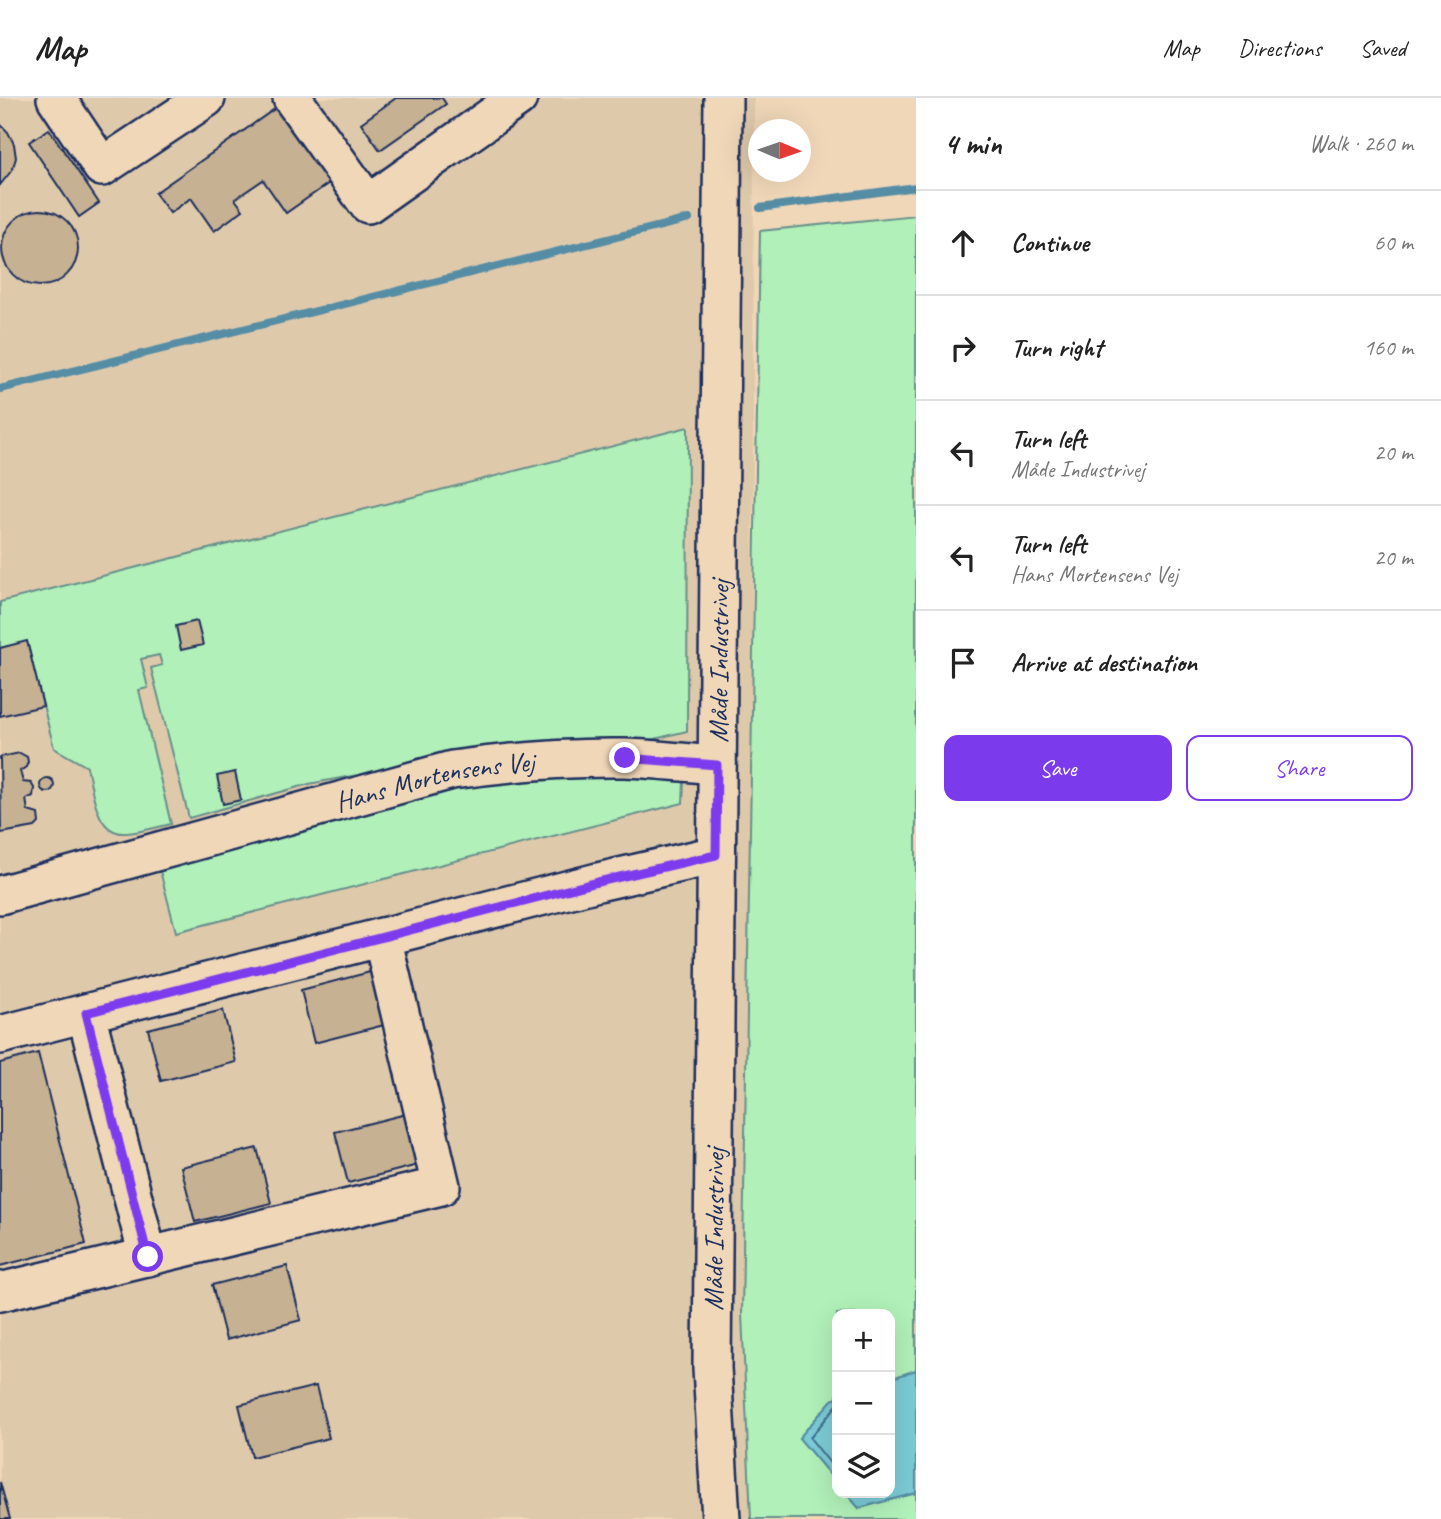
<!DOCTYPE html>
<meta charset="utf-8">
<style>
body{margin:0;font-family:Caveat,sans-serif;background:#f6f6f6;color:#222}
.controls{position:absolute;right:21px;bottom:21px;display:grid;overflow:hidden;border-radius:14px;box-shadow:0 7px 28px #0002}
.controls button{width:63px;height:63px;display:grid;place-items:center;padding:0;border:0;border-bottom:2px solid #e0e0e0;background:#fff;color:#222;font:35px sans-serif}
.compass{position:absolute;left:748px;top:21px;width:63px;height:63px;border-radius:50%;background:#fff;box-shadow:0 7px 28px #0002;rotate:92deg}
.stop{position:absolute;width:21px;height:21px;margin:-16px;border:5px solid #7c3aed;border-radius:50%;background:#fff}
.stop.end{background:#7c3aed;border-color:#fff;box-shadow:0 2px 7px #0008}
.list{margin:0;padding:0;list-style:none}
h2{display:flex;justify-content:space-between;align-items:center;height:91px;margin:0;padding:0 28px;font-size:30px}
h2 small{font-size:23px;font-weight:400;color:#767676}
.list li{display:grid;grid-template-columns:46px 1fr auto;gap:21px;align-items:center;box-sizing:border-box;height:105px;padding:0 28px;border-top:2px solid #e0e0e0}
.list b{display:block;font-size:26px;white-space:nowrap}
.list p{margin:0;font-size:23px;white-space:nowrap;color:#767676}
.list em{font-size:23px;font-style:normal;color:#767676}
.actions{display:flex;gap:14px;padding:21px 28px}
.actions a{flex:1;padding:16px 0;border:2px solid #7c3aed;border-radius:14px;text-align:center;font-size:24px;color:#7c3aed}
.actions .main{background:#7c3aed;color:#fff}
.icon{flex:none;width:38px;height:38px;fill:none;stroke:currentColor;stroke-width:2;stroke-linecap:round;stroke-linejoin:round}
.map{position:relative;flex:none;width:916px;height:1421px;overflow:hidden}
header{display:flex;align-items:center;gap:42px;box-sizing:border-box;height:98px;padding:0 35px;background:#fff;border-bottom:2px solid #e0e0e0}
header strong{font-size:33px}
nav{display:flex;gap:38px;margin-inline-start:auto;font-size:24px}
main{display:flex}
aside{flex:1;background:#fff}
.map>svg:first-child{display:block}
</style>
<header>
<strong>Map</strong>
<nav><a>Map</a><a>Directions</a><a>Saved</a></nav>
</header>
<main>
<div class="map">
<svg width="916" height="1421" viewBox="0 0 916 1421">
<rect width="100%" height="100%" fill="#f0d7b8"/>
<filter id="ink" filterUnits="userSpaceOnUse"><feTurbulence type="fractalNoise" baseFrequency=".0143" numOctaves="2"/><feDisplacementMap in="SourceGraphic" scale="14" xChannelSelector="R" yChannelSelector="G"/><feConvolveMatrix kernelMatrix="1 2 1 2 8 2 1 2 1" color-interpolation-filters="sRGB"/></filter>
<g filter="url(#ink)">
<!-- built -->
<path fill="#dfc9ab" d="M 0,0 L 754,0 L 750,1292 L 754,1421 L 0,1421 Z"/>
<!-- green -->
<g fill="#b1f0b8" stroke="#66908b" stroke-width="2">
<path d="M 916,117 L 916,1272 L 890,1281 L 890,1216 L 837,1216 L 837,1300 L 832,1302 L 799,1340 L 837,1385 L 837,1395 L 846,1395 L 859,1410 L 916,1395 L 916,1421 L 751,1421 L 742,1216 L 760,133 Z"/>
<path d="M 688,329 L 687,633 L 626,648 L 449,661 L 341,680 L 309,686 L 189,720 L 151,570 L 162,567 L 159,557 L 141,561 L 148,590 L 139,592 L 171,726 C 157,729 141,734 126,735 C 95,737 93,692 87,669 L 54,650 L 27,544 L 0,550 L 0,504 Z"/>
<path d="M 641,675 L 684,683 L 683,705 L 176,834 L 159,769 L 414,703 L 475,677 Z"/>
</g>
<!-- water -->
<g fill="#7bcbd5" stroke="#558da5" stroke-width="2">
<path d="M 916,1272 L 916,1395 L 859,1410 L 846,1395 L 890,1395 L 890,1281 Z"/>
<path d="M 837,1300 L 837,1385 L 799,1340 L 832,1302 Z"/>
</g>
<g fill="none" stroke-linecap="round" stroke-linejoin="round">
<!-- shore -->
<path stroke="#416d8e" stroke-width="2" d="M 837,1307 L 810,1340 L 837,1374"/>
<!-- stream -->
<g stroke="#558da5" stroke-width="8">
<path d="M 760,110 L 916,89"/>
<path d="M 0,291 L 689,121"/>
</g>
</g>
<!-- building -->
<g fill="#c6b192" stroke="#1b2f5e" stroke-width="2">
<path d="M 396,0 L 442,0 L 446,6 L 380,52 L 361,25 Z"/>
<path d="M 276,10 L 329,85 L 286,115 L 263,82 L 235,101 L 243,112 L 214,133 L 191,100 L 170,115 L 155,95 Z"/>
<path d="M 0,26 L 8,34 L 14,46 L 16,60 L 12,72 L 0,87 Z"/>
<path d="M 49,31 L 99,105 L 79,119 L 29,44 Z"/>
<circle cx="40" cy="150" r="38"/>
<path d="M 197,523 L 203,547 L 181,552 L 176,528 Z"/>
<path d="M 27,543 L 43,608 L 0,618 L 0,550 Z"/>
<path d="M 20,655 L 27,659 L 28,664 L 26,669 L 20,673 L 23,684 L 31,685 L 34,690 L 33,698 L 26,701 L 28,713 L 38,716 L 39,725 L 35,729 L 1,735 L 0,659 Z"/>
<path d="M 235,674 L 241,702 L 223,706 L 217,678 Z"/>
<circle cx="47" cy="687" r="7"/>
<path d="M 374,873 L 388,926 L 314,945 L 301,892 Z"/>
<path d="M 223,912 L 236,964 L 161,983 L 148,931 Z"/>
<path d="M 38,955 L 86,1146 L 0,1168 L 0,965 Z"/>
<path d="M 410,1015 L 422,1066 L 348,1085 L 335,1034 Z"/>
<path d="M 257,1050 L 271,1105 L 195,1124 L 181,1069 Z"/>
<path d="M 287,1168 L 301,1222 L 226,1242 L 212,1187 Z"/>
<path d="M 316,1288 L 329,1340 L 252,1359 L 239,1307 Z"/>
<path d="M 0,1384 L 10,1421 L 0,1421 Z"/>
</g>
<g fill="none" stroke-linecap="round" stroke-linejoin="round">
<defs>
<g id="minor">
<path d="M 56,0 L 102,69 L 206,0"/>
<path d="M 292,0 L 368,106 L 518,0"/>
<path id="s1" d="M 0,797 L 452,672 C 509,664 567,659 625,660 C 656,661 686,665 717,667"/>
<path d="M 86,915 L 148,1159"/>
<path d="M 0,937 L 598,784 L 716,757"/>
<path d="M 0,1194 L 441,1088 L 382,839"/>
<path id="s2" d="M 721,1421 L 712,1270 L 723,0"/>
</g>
</defs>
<!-- minor casing -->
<use href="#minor" stroke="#1b2f5e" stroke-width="42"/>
<!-- minor -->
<use href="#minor" stroke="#f0d7b8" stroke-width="37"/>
</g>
</g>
<g fill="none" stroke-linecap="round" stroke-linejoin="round" filter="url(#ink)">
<!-- route -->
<path stroke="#7c3aed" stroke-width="9" d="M 148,1159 L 86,915 L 598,784 L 716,757 L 717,667 L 625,660"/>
</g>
<g text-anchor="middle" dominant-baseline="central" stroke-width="6" stroke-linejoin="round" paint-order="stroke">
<!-- street labels -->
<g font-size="28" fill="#1b2f5e" stroke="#f0d7b8">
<text stroke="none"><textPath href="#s2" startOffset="858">Måde Industrivej</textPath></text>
<text stroke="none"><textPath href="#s1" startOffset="450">Hans Mortensens Vej</textPath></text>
<text stroke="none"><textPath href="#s2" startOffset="290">Måde Industrivej</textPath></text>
</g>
</g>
</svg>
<div class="controls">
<button>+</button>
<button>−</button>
<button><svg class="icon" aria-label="layers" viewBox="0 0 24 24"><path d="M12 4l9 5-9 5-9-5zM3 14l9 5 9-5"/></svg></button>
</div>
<svg class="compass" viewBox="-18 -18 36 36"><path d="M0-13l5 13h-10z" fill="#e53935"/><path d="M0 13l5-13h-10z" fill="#767676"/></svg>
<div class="stop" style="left:148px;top:1159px"></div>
<div class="stop end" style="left:625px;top:660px"></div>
</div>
<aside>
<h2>4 min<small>Walk · 260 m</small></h2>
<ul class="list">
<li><svg class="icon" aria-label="ahead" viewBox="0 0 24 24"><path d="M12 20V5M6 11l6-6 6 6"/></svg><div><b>Continue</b></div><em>60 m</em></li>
<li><svg class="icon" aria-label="right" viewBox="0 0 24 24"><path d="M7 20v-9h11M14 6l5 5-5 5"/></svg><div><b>Turn right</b></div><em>160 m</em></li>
<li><svg class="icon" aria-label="left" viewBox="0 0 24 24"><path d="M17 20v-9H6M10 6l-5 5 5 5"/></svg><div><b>Turn left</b><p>Måde Industrivej</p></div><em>20 m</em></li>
<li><svg class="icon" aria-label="left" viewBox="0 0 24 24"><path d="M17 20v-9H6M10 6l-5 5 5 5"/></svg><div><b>Turn left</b><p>Hans Mortensens Vej</p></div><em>20 m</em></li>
<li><svg class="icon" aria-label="arrive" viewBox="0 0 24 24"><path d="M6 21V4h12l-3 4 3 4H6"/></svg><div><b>Arrive at destination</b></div></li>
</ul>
<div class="actions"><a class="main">Save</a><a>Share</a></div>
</aside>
</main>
